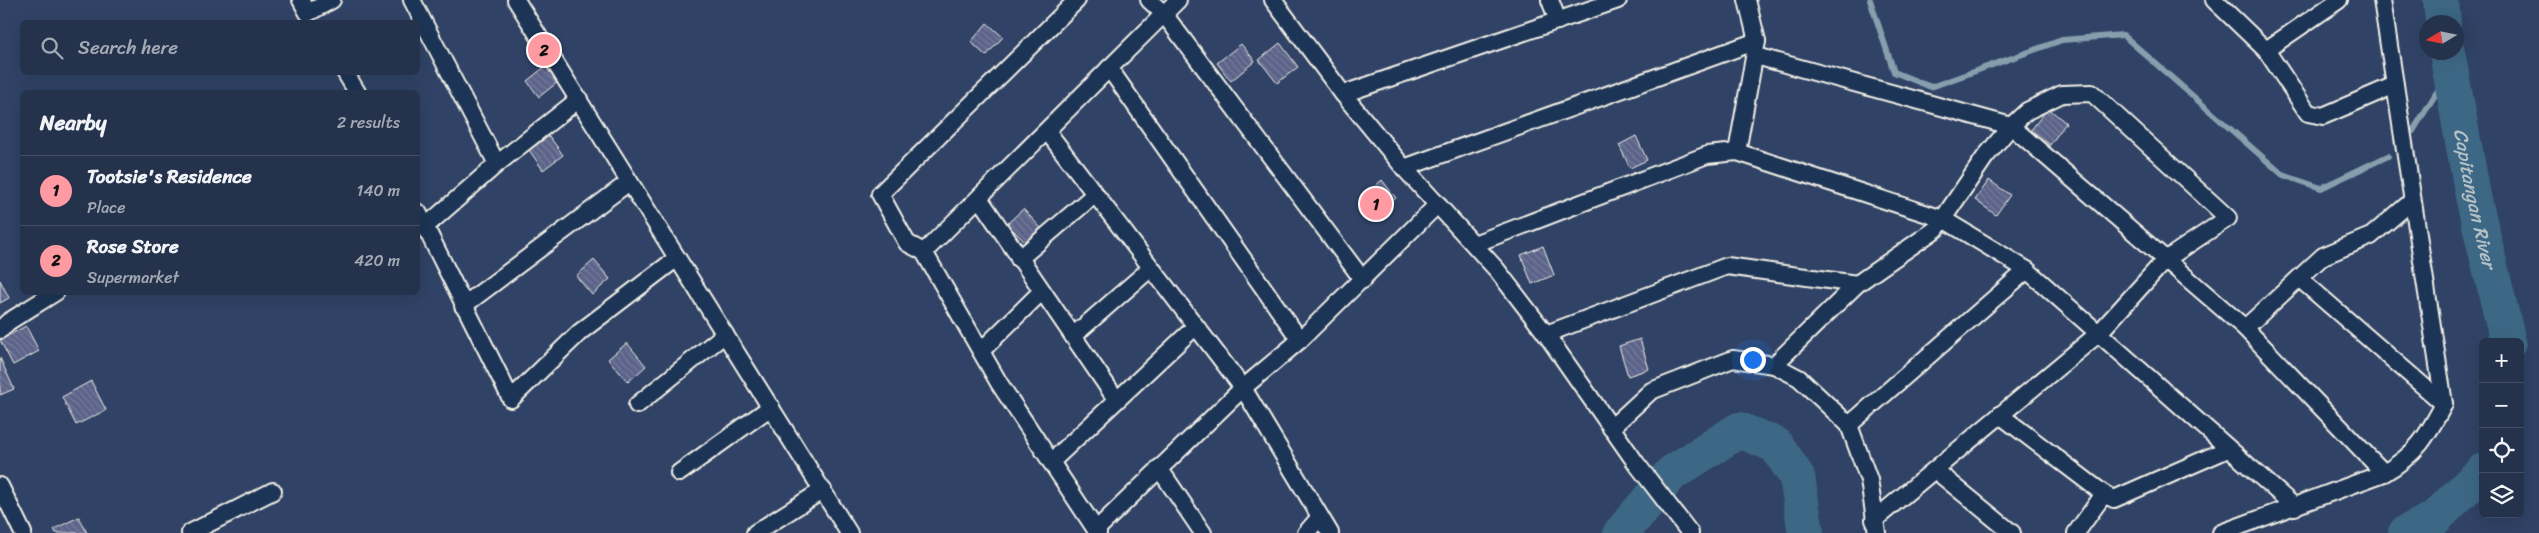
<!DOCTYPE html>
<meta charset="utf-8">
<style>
body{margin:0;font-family:Sriracha,sans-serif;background:#2c3a53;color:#f1f3f6}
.controls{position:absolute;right:15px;bottom:15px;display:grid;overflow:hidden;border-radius:8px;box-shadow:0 5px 20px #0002}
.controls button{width:45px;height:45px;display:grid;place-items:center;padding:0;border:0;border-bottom:1px solid #414d64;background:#24324c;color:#f1f3f6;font:25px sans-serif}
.compass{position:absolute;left:2419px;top:15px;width:45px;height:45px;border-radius:50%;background:#24324c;box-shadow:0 5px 20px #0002;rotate:260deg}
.you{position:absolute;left:1752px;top:359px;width:18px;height:18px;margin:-12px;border:4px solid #fff;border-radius:50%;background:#1a73e8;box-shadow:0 0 0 8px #1a73e833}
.badge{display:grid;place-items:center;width:32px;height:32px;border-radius:50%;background:#ff9aa2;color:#111;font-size:16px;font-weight:700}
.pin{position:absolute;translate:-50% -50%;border:2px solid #fff;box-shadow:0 1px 5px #0006}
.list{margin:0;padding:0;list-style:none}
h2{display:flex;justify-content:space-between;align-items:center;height:65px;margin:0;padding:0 20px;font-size:21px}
h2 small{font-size:16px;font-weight:400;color:#a3aab5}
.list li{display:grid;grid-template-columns:32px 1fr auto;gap:15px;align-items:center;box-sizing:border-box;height:70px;padding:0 20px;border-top:1px solid #414d64}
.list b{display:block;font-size:19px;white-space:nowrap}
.list p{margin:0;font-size:16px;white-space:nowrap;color:#a3aab5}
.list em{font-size:16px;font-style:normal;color:#a3aab5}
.icon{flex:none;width:28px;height:28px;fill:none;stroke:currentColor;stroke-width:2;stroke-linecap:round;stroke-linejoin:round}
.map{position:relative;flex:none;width:2539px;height:533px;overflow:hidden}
.search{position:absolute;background:#24324c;box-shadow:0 5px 20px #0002;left:20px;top:20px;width:400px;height:55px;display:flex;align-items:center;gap:12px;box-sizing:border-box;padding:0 18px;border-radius:8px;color:#a3aab5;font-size:19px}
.panel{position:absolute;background:#24324c;box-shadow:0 5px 20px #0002;left:20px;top:90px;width:400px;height:205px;border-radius:8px}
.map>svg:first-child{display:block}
</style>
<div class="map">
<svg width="2539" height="533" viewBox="0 0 2539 533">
<defs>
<pattern id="building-back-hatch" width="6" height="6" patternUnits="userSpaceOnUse" patternTransform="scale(1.25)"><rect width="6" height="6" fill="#5c648a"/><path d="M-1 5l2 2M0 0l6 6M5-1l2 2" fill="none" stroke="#747b9a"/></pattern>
</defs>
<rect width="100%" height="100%" fill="#304366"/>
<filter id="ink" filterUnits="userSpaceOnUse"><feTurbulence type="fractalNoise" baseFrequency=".02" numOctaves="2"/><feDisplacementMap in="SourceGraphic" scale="10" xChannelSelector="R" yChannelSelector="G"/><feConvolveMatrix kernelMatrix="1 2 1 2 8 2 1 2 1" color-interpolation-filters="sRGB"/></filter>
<g filter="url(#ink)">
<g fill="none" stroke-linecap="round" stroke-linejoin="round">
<!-- stream -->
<g stroke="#879ead" stroke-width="6">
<path d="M 1870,0 L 1894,72 L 1931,87 L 2062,40 L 2123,35 L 2283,175 L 2321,188 L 2388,156"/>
<path d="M 2413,131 L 2449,72"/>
</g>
<!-- river -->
<g stroke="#3e6785" stroke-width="36">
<path d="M 2441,0 L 2443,22"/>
<path id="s1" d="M 2447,52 L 2473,196 L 2508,342"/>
<path d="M 1621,533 L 1672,473 L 1739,430 L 1776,445 L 1797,477 L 1806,533"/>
<path d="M 2406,533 L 2434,519 L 2483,471"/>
</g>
</g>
<!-- building -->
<g fill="url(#building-back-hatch)" stroke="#f4f1e8">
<path d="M 987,23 L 1003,37 L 986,56 L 971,42 Z"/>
<path d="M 1280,43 L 1298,67 L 1277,83 L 1259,60 Z"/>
<path d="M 1241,44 L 1255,61 L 1231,81 L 1217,63 Z"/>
<path d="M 547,65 L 559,81 L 539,97 L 527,81 Z"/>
<path d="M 2048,108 L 2066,123 L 2050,145 L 2031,130 Z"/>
<path d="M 549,136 L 563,155 L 543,170 L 529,150 Z"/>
<path d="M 1636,136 L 1647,160 L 1630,168 L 1619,145 Z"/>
<path d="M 1382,180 L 1396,198 L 1370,219 L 1360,199 Z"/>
<path d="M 1989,180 L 2010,195 L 1996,215 L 1975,200 Z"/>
<path d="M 1023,209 L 1041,228 L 1025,242 L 1007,224 Z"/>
<path d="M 1543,246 L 1554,275 L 1532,284 L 1521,255 Z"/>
<path d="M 594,260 L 610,279 L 592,295 L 576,276 Z"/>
<path d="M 0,280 L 9,298 L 0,303 Z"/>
<path d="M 26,326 L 39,351 L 13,365 L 0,340 Z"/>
<path d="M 1640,339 L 1649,369 L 1628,376 L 1619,346 Z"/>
<path d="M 627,343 L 646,366 L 628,382 L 608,359 Z"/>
<path d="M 0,358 L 14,389 L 0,395 Z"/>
<path d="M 91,381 L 106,410 L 76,425 L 62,397 Z"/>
<path d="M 79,517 L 87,533 L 56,533 L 54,529 Z"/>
</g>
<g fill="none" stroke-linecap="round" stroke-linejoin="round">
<defs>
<g id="street">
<path d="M 301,0 L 308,13 L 332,0"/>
<path d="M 412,0 L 497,164"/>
<path d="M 516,0 L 849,533"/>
<path d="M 1077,0 L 880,194 L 907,243 L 924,252 L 999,383 L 1098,533"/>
<path d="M 1149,0 L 1164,14 L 1363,280"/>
<path d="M 1273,0 L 1343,94 L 1404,168 L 1497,270 L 1546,334 L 1636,463 L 1690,533"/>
<path d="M 1550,0 L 1558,21"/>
<path d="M 2214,0 L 2266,50 L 2308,113 L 2323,116 L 2395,85"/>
<path d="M 2266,50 L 2339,0"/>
<path d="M 1756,56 L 2011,126 L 2245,328 L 2384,473"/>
<path d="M 1109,68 L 1300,340"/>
<path d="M 345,72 L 357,92"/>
<path d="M 1343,94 L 1618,0"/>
<path d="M 1047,131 L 1243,388 L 1330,533"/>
<path d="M 1737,152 L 1757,41 L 1747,0"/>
<path d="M 1404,168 L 1757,41"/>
<path d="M 979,198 L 1116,399"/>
<path d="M 418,212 L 511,399 L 580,332 L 677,258"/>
<path d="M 425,227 L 497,164 L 579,99"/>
<path d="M 1474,244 L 1707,155 L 1737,152 L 1943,219 L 2027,270 L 2295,507"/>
<path d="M 924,252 L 1178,0"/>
<path d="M 1019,259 L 1095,194"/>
<path d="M 2300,279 L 2444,404"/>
<path d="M 463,306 L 629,182"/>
<path d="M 2245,328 L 2323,256 L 2371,236 L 2412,201"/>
<path d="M 0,330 L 8,322 L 56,292"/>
<path d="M 1546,334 L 1727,266 L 1857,284"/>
<path d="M 1073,336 L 1151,268"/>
<path d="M 981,351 L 1042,291"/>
<path d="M 1774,365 L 1857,284 L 1936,229 L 1985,157 L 2011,126 L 2027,111 L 2062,94 L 2092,93 L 2228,218 L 2165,260 L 2098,334 L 1874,520"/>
<path d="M 637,405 L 725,334"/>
<path d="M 2000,415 L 2104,494"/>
<path d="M 1849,425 L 2027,270"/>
<path d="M 1611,428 L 1651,391 L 1733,359 L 1774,365 L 1799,378 L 1849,425 L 1869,480 L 1877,533"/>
<path d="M 1051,462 L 1195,327"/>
<path d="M 1159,468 L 1203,533"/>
<path d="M 1935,470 L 2012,533"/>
<path d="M 679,473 L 771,407"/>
<path d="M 0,486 L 23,533"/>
<path d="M 1096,530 L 1243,388 L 1300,340 L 1438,204"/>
<path d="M 190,533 L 273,491"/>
<path d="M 755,533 L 823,490"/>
<path d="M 1306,533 L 1319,518"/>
<path d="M 2076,533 L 2104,494 L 2114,499 L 2228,449"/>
<path d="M 2221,533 L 2384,473 C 2417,454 2427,436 2444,404 L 2382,0"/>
</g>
</defs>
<!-- street casing -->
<use href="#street" stroke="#f4f1e8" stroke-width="20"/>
<!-- street -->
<use href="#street" stroke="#1d3557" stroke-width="16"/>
</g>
</g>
<g text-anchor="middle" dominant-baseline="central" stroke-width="5" stroke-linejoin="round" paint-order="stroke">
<!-- water labels -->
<g font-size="19" font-style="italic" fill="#b4c1c5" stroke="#1d3557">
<text stroke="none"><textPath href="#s1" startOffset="149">Capitangan River</textPath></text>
</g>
</g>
</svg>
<div class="controls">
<button>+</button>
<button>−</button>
<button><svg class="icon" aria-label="locate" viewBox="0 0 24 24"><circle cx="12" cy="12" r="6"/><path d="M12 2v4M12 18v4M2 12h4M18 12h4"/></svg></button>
<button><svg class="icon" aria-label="layers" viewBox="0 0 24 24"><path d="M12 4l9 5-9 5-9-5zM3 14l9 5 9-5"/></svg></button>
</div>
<svg class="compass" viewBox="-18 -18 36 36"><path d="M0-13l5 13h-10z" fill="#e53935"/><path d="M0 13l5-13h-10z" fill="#a3aab5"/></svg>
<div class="you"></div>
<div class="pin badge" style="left:1376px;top:204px">1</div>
<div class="pin badge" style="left:544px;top:50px">2</div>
<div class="search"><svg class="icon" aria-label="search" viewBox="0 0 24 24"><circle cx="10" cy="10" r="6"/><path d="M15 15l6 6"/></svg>Search here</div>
<section class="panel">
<h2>Nearby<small>2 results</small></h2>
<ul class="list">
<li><span class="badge">1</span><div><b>Tootsie's Residence</b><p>Place</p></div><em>140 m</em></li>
<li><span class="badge">2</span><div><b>Rose Store</b><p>Supermarket</p></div><em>420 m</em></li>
</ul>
</section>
</div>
